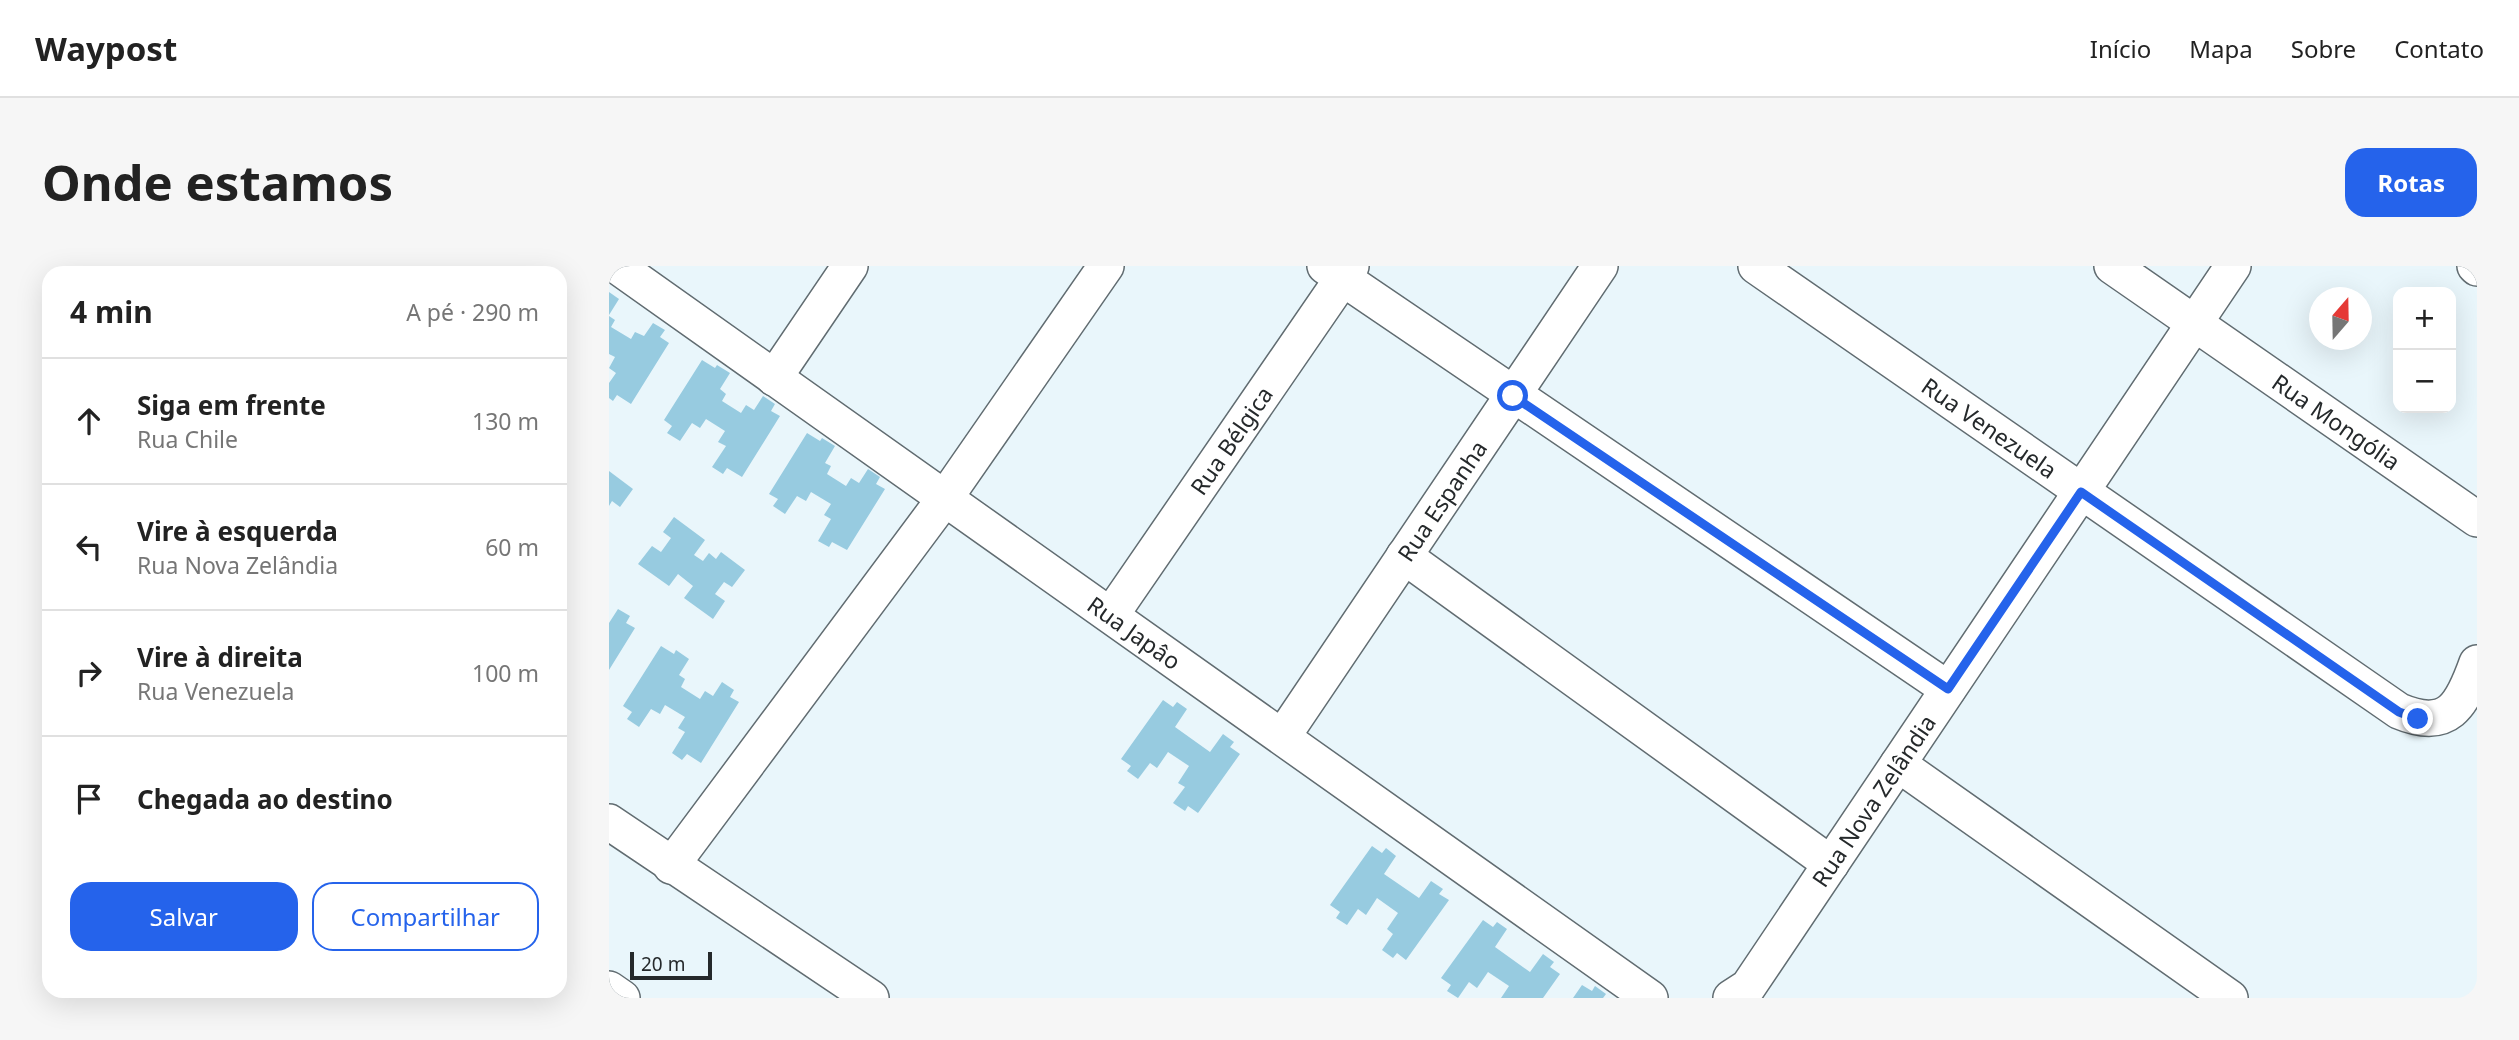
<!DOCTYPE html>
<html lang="pt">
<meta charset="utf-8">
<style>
body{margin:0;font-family:"Noto Sans",sans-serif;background:#f6f6f6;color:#222}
.controls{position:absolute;right:21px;top:21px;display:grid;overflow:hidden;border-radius:14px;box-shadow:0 7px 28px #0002}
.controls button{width:63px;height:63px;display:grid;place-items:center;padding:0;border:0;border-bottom:2px solid #e0e0e0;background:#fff;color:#222;font:35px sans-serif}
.compass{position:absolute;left:1700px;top:21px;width:63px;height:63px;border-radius:50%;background:#fff;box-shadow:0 7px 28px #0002;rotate:20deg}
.scale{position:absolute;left:21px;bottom:18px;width:82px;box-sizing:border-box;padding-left:7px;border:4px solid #25292b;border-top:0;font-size:19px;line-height:24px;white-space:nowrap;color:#25292b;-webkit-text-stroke:5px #e9f6fb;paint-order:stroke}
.stop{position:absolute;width:21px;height:21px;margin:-16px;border:5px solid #2563eb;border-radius:50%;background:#fff}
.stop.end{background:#2563eb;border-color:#fff;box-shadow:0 2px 7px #0008}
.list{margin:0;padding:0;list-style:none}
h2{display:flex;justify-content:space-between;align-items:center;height:91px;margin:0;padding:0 28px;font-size:30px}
h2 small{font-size:23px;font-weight:400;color:#767676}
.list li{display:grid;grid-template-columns:46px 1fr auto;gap:21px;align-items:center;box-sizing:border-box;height:126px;padding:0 28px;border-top:2px solid #e0e0e0}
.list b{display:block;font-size:26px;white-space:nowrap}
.list p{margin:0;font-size:23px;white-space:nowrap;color:#767676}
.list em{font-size:23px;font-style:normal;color:#767676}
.actions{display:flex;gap:14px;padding:21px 28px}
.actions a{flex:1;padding:16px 0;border:2px solid #2563eb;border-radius:21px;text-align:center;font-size:24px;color:#2563eb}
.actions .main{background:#2563eb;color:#fff}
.icon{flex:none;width:38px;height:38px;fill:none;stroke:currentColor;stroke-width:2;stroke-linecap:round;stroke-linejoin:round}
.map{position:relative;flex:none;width:1868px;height:732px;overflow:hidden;border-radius:21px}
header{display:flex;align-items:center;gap:42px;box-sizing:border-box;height:98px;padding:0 35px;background:#fff;border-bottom:2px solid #e0e0e0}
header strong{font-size:33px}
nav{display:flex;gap:38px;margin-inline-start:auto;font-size:24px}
.intro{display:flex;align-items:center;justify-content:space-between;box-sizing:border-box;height:168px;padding:0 42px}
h1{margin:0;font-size:49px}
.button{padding:18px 32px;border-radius:21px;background:#2563eb;color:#fff;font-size:24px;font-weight:700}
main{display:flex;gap:42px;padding:0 42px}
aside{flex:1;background:#fff;border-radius:21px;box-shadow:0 7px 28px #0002}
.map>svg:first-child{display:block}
</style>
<header>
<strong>Waypost</strong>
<nav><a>Início</a><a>Mapa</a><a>Sobre</a><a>Contato</a></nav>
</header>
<div class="intro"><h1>Onde estamos</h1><a class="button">Rotas</a></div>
<main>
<aside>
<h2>4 min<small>A pé · 290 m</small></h2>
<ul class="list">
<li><svg class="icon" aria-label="ahead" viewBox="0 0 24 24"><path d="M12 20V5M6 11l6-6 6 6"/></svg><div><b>Siga em frente</b><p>Rua Chile</p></div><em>130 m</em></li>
<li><svg class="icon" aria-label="left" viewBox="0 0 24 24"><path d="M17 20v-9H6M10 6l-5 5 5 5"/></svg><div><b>Vire à esquerda</b><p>Rua Nova Zelândia</p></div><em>60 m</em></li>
<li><svg class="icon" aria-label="right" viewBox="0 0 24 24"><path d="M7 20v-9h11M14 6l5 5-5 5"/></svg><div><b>Vire à direita</b><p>Rua Venezuela</p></div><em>100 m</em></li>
<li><svg class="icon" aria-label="arrive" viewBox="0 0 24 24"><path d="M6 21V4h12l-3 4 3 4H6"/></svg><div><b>Chegada ao destino</b></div></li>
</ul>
<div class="actions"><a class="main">Salvar</a><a>Compartilhar</a></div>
</aside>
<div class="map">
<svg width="1868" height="732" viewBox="0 0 1868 732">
<rect width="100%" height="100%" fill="#e9f6fb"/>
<!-- building -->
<g fill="#97cbe0">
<path d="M 0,26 L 10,33 L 0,49 Z"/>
<path d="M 0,50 L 6,54 L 2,61 L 22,73 L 26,66 L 35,70 L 44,57 L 56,64 L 51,71 L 60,77 L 22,138 L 8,129 L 4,135 L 0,132 L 0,117 L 7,107 L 0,102 L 6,91 L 0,88 Z"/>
<path d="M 93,94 L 106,102 L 108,99 L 121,107 L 111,123 L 117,128 L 113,135 L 132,147 L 137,139 L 145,144 L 154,130 L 166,138 L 162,145 L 171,150 L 133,211 L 118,202 L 114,208 L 103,201 L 117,180 L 109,176 L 116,165 L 97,153 L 91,162 L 83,157 L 71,175 L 58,167 L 63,160 L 55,154 Z"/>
<path d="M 198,167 L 211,175 L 213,172 L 226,180 L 216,197 L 222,200 L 218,208 L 237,220 L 242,212 L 250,217 L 259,203 L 271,211 L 267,218 L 276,223 L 238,284 L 223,276 L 220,281 L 209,275 L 222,253 L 215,249 L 222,238 L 202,226 L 197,235 L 188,230 L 176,248 L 164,240 L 169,233 L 160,228 Z"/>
<path d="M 0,205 L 24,223 L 11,241 L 3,235 L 0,240 Z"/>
<path d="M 65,251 L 96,274 L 85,289 L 94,295 L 100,287 L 107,293 L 112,286 L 136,304 L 123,321 L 115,316 L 106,328 L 116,335 L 104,353 L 75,332 L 84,320 L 69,308 L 60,320 L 29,298 L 43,280 L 52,286 L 62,272 L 54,266 Z"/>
<path d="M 9,343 L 21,350 L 17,357 L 26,362 L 0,404 L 0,357 Z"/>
<path d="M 52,380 L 65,388 L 67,384 L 80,393 L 70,409 L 76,413 L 72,421 L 91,433 L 96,425 L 104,430 L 113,416 L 125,424 L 121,431 L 130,436 L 92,497 L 78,488 L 73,494 L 63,487 L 76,466 L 69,462 L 76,451 L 56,439 L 51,448 L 42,443 L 30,461 L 18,453 L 23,446 L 14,440 Z"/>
<path d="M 554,434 L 564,441 L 568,436 L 578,443 L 566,461 L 601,486 L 614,468 L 625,476 L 621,481 L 631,488 L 589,547 L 579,540 L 576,545 L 564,537 L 576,521 L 569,517 L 580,500 L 559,486 L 548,502 L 541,497 L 529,513 L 518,505 L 522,500 L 512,493 Z"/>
<path d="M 763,580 L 773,587 L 777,582 L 787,590 L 775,608 L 810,632 L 822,615 L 834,623 L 830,628 L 840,634 L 797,694 L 788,687 L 784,692 L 773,684 L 784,668 L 778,663 L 789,647 L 768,632 L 757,649 L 749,643 L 738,659 L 727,652 L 731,646 L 721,639 Z"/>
<path d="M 874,654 L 884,661 L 888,656 L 898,663 L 886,681 L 921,706 L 934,688 L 945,696 L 941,701 L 951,708 L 934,732 L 892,732 L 900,720 L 879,706 L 868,722 L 860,716 L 849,732 L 838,725 L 842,719 L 832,712 Z"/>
<path d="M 973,719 L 983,725 L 986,720 L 997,728 L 994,732 L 964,732 Z"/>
</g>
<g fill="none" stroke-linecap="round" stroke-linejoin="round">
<defs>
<g id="minor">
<path id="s1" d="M 8,0 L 1041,732"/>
<path d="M 716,0 L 1339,423"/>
<path id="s2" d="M 1147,0 L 1790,445 C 1840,466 1853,439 1868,397"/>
<path id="s3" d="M 1503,0 L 1868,253"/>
<path d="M 1866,0 L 1868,2"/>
<path d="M 165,112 L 241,0"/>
<path d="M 795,290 L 1222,598"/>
<path id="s4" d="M 502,349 L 742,0"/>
<path id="s5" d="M 674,470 L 991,0"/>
<path d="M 1289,498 L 1621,732"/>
<path d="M 0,556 L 262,732"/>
<path d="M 62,600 L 336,232 L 497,0"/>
<path d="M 0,723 L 13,732"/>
<path id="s6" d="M 1122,732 L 1139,721 L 1624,0"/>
</g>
</defs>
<!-- minor casing -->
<use href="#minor" stroke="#616c71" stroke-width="38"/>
<!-- minor -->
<use href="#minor" stroke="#fff" stroke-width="35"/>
</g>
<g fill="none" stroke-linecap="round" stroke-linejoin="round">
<!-- route -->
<path stroke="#2563eb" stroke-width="9" d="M 904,130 L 1339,423 L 1472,226 L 1790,446 L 1809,453"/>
</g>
<g text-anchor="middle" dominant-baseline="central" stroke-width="5" stroke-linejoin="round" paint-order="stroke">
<!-- street labels -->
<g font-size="23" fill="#25292b" stroke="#e9f6fb">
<text stroke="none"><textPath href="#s3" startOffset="273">Rua Mongólia</textPath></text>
<text stroke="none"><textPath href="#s2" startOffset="284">Rua Venezuela</textPath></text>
<text stroke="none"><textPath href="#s4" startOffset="212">Rua Bélgica</textPath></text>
<text stroke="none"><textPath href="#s5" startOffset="284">Rua Espanha</textPath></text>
<text stroke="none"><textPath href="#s1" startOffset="634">Rua Japâo</textPath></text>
<text stroke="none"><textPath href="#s6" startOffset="245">Rua Nova Zelândia</textPath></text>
</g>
</g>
</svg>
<div class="controls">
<button>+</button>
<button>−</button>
</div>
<svg class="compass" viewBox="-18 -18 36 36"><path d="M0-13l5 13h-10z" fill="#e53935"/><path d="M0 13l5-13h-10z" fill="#767676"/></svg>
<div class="scale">20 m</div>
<div class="stop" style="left:904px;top:130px"></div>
<div class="stop end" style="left:1809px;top:453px"></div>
</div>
</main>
